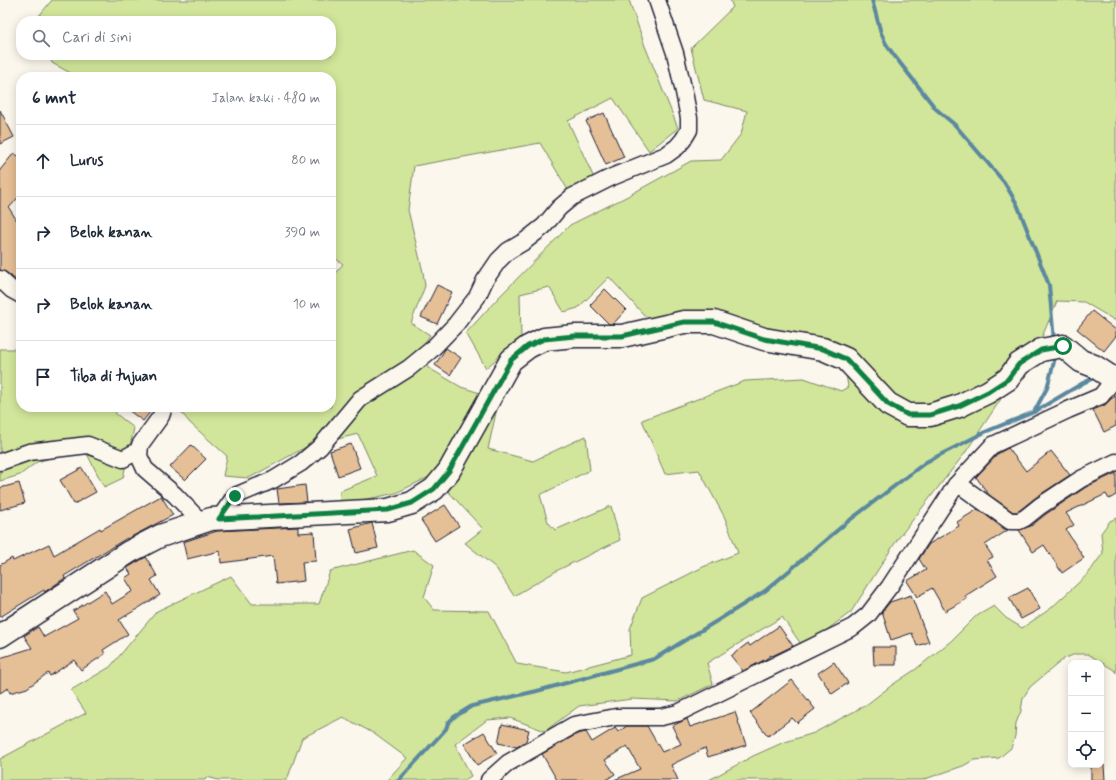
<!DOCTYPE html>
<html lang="id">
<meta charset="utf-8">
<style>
body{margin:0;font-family:Mynerve,sans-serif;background:#f2f2f3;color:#1f2937}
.controls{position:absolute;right:12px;bottom:12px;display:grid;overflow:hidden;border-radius:8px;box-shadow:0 2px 10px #0003}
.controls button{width:36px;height:36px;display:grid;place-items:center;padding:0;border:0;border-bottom:1px solid #e0e1e3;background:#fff;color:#1f2937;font:20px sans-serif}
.stop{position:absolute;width:12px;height:12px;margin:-9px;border:3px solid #0b8043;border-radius:50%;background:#fff}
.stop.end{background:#0b8043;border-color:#fff;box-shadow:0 1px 4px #0008}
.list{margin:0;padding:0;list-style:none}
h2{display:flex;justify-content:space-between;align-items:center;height:52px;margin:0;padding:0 16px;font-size:17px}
h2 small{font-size:13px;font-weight:400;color:#747a83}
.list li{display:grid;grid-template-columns:26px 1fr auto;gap:12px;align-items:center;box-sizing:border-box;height:72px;padding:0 16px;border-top:1px solid #e0e1e3}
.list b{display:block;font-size:15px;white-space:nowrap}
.list em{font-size:13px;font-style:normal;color:#747a83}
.icon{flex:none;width:22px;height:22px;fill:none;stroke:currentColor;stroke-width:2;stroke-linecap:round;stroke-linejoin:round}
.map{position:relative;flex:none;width:1116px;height:780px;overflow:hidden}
.search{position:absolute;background:#fff;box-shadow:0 2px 10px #0003;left:16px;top:16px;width:320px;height:44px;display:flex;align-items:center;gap:10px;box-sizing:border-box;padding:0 14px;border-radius:16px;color:#747a83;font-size:15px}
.panel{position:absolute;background:#fff;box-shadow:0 2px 10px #0003;left:16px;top:72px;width:320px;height:340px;border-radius:16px}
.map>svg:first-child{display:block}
</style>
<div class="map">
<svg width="1116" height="780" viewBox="0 0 1116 780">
<rect width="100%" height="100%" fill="#fbf7ec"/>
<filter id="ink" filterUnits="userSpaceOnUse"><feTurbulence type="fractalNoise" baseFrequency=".025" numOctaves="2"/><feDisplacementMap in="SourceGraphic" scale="8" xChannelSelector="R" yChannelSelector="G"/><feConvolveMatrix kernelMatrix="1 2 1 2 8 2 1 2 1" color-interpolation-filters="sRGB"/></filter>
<g filter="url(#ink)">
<!-- green -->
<g fill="#d1e69a" stroke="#7a846a">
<path d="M 52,0 L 629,0 L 645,46 L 678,128 L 649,151 L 613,98 L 568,121 L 594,178 L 568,190 L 540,143 L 414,166 L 408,210 L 423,272 L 425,286 L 411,323 L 430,335 L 418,353 L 427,367 L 461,387 L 499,399 L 488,449 L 533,461 L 586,436 L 590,470 L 540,495 L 548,522 L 555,530 L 611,506 L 620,540 L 558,570 L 514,596 L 496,568 L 465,543 L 483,529 L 433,475 L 396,493 L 339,505 L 340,491 L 377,476 L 358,434 L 306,447 L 249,478 L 223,476 L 227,456 L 190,423 L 177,407 L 331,407 L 331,278 L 343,264 L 331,255 L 331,77 L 78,77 L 52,63 L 50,55 L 331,55 L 331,21 L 39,21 L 38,17 Z"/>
<path d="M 730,0 L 1116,0 L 1116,321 L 1084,302 L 1057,301 L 1042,337 L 965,453 L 897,540 L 851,612 L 824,632 L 801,644 L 782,617 L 707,663 L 713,684 L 678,701 L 632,699 L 579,706 L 545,731 L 510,718 L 487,720 L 455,744 L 471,776 L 465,780 L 387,780 L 407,758 L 373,733 L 343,717 L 302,738 L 287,780 L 218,780 L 207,777 L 205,780 L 0,780 L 0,759 L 86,713 L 71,690 L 110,667 L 157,611 L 231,576 L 252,604 L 319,604 L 330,571 L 413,550 L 434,565 L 424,597 L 434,610 L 489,611 L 517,664 L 566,672 L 631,655 L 630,629 L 642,598 L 703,567 L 738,553 L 725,518 L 699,470 L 665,474 L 642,420 L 745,381 L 804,378 L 841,391 L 848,387 L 845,367 L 769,333 L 660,322 L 644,315 L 609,277 L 578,308 L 564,312 L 549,287 L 520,294 L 521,338 L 486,368 L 466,333 L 499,297 L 570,225 L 626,197 L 691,161 L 721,160 L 741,134 L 747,111 L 704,100 L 691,48 L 733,7 Z"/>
<path d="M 0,349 L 21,349 L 21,407 L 120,407 L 115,413 L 134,428 L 123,478 L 104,487 L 84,448 L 37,462 L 20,475 L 0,481 Z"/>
<path d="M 1116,518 L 1116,673 L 1114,670 L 1088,654 L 1076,654 L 1065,658 L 1055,666 L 1030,687 L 1023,698 L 1021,711 L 1016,723 L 1015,736 L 1011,748 L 999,758 L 974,760 L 963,766 L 922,780 L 709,780 L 753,756 L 782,743 L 814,733 L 866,705 L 892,685 L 916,669 L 951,641 L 975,617 L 994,606 L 1006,618 L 1022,628 L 1050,609 L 1088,574 L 1103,553 L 1101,533 L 1110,521 Z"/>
</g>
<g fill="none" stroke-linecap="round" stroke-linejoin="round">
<!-- stream -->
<g stroke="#5b889f" stroke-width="4">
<path d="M 872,0 L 881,33 L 886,44 L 893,54 L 936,109 L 955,125 L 1004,182 L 1017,204 L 1049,285 L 1054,341"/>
<path d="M 1034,412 L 1083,383 L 1098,376"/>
<path d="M 399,780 L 446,729 L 448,723 L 454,717 L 472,706 L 537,691 L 654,659 L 720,619 L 765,591 L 846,523 L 926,462 L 985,432 L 1034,412 L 1047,388 L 1055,358 L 1055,354"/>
</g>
</g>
<!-- building -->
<g fill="#e5bf96" stroke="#22223b">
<path d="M 0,110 L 14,137 L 0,144 Z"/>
<path d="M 604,113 L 624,157 L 606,165 L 586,121 Z"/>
<path d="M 14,153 L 21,158 L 21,194 L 9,208 L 21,227 L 21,284 L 6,272 L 0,270 L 0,170 Z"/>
<path d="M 437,285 L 452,292 L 437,324 L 421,317 Z"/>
<path d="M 605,289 L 626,310 L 613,324 L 609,324 L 590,305 Z"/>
<path d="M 1092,311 L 1116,330 L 1116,336 L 1104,351 L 1077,329 Z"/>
<path d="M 446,348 L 461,358 L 450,375 L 435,365 Z"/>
<path d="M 1116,396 L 1116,426 L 1104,432 L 1093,410 L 1105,405 L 1112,398 Z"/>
<path d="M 124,407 L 154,407 L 143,421 Z"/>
<path d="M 351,444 L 360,468 L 338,476 L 330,451 Z"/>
<path d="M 191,445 L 206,459 L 185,480 L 170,467 Z"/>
<path d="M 1008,448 L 1026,471 L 1051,451 L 1070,475 L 1035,498 L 1020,510 L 1017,512 L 1013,512 L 989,495 L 976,477 L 999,453 Z"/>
<path d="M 82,468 L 96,492 L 74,504 L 60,480 Z"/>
<path d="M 1116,473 L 1116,495 L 1109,499 L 1106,494 L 1066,513 L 1074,525 L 1066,530 L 1084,558 L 1062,573 L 1044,545 L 1033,552 L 1019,530 L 1031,526 L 1046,514 L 1086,487 Z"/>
<path d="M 19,483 L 25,503 L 0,510 L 0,488 Z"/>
<path d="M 305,485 L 307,502 L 279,503 L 277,489 Z"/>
<path d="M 161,496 L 173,515 L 127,539 L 127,538 L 64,576 L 65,578 L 46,591 L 45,592 L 44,590 L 0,617 L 0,565 L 12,558 L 13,561 L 49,544 L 54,555 L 100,528 L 101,530 Z"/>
<path d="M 445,505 L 459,526 L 435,541 L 421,520 Z"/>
<path d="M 978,509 L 1004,529 L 1008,530 L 985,545 L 993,557 L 987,560 L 997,576 L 965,596 L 967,599 L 945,611 L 932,588 L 917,597 L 907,581 L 926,570 L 919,559 L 929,544 L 959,526 L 957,522 Z"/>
<path d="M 372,523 L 378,548 L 356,553 L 350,529 Z"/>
<path d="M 298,527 L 298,533 L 314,532 L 316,561 L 302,562 L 304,581 L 276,584 L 273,556 L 221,563 L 220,551 L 187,559 L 183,542 L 217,531 Z"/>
<path d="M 146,557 L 157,576 L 151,580 L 160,595 L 119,620 L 128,634 L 103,650 L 105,654 L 81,670 L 74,660 L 50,676 L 48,673 L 27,688 L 10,693 L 8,688 L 0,693 L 0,658 L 32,648 L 24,636 L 38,627 L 44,637 L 78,618 L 73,611 L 105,591 L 112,604 L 133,591 L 125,578 L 131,574 L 127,568 Z"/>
<path d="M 1028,588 L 1040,609 L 1021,619 L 1009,598 Z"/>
<path d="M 911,595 L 929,642 L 917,646 L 912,633 L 891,640 L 882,612 L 890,602 Z"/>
<path d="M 779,626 L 793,646 L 772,656 L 771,655 L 766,659 L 743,671 L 731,656 L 748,643 L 750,646 Z"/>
<path d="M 873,647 L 896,647 L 896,665 L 874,665 Z"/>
<path d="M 834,662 L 848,683 L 832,694 L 818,673 Z"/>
<path d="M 792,680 L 815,709 L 797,723 L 792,718 L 768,736 L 750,713 Z"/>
<path d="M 735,712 L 746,745 L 708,757 L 705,748 L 671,765 L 678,780 L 614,780 L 640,769 L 627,746 L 605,760 L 615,774 L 606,780 L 557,780 L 542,754 L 577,734 L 586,732 L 592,742 L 615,728 L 618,732 L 627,726 L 647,726 L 662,752 L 681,744 L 672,726 L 687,719 L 690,727 Z"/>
<path d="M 502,724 L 529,730 L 526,741 L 517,747 L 498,743 Z"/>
<path d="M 484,732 L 497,753 L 477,765 L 464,744 Z"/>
<path d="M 1104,765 L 1105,780 L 1091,780 L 1091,766 Z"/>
</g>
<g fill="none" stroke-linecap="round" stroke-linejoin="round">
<defs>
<g id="street">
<path d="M 0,279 L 12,290 L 21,295"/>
<path d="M 164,407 L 161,416 L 140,445 L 139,456 L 145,469 L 175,495 L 201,522"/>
<path d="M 0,462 L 29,452 L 88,445 L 123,459 L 139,450"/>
<path d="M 956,485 L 964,488 L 1010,521 L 1019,521 L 1025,518 L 1040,506 L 1081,479 L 1116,462"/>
<path d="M 219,519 L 235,496 L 273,480 L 301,463 L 320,447 L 360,399 L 409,368 L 431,350 L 456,324 L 477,297 L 485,280 L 498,261 L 508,251 L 525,241 L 544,226 L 559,208 L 572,197 L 612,177 L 666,155 L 677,147 L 683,140 L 689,130 L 689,118 L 684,92 L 675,53 L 657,0"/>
<path d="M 489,780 L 508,763 L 574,725 L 616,717 L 661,717 L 678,713 L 853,627 L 868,615 L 890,586 L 956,485 L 993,445 L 1068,410 L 1101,396 L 1114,379"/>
</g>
<path id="secondary" d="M 0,636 L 129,552 L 160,536 L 211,519 L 388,510 L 412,503 L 434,489 L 449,471 L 511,360 L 528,347 L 544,339 L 575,336 L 622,336 L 684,322 L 714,322 L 764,339 L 823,349 L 846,359 L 888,404 L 908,415 L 930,415 L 959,406 L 988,392 L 1008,379 L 1019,364 L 1041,350 L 1063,346 L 1081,361 L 1094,366 L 1114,379 L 1116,379"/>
</defs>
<!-- street casing -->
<use href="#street" stroke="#22223b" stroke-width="19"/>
<!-- secondary casing -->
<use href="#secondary" stroke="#22223b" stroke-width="25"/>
<!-- street -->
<use href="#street" stroke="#fbf7ec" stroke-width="16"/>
<!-- secondary -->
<use href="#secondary" stroke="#fbf7ec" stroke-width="22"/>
</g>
</g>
<g fill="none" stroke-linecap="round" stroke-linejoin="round" filter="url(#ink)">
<!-- route -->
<path stroke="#0b8043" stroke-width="5" d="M 235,496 L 219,519 L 388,510 L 412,503 L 434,489 L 449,471 L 511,360 L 528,346 L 544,339 L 575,336 L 622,336 L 684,322 L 714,322 L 764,339 L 823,349 L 846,359 L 888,404 L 908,415 L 930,415 L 959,406 L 988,392 L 1008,379 L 1019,364 L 1041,350 L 1063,346"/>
</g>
</svg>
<div class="controls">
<button>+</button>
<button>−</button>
<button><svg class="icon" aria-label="locate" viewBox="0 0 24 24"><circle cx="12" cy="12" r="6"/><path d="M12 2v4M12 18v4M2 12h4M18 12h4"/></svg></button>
</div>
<div class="stop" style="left:1063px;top:346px"></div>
<div class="stop end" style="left:235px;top:496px"></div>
<div class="search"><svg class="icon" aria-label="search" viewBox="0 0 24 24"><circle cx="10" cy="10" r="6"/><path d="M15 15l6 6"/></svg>Cari di sini</div>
<section class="panel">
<h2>6 mnt<small>Jalan kaki · 480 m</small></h2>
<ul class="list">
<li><svg class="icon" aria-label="ahead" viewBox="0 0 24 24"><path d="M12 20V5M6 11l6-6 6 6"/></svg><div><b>Lurus</b></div><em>80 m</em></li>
<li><svg class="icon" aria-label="right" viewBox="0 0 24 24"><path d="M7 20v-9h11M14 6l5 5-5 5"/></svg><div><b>Belok kanan</b></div><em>390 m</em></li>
<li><svg class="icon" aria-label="right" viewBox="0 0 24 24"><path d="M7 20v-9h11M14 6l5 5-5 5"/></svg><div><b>Belok kanan</b></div><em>10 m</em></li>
<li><svg class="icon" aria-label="arrive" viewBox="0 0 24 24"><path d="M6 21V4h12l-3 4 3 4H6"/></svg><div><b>Tiba di tujuan</b></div></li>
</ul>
</section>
</div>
